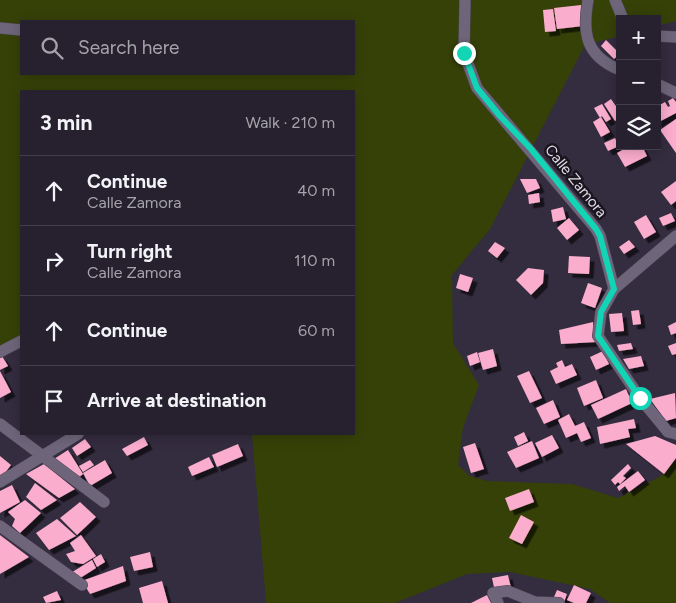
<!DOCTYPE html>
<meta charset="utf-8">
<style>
body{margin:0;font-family:Figtree,sans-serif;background:#332e3b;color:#f1f3f6}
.controls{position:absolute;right:15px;top:15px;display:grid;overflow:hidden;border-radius:0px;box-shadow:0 2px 12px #0003}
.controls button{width:45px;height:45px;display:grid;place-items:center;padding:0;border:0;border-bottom:1px solid #433e4b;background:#27212f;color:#f1f3f6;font:25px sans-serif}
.stop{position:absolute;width:15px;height:15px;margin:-11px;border:4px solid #11d5b4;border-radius:50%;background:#fff}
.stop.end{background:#11d5b4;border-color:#fff;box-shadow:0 1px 5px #0008}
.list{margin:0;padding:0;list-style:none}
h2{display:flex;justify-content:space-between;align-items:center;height:65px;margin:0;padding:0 20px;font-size:21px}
h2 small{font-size:16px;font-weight:400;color:#a4a3aa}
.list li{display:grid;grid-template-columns:32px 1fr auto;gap:15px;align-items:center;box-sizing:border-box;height:70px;padding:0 20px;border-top:1px solid #433e4b}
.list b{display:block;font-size:19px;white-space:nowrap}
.list p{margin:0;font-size:16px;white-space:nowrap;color:#a4a3aa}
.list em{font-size:16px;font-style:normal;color:#a4a3aa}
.icon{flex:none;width:28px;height:28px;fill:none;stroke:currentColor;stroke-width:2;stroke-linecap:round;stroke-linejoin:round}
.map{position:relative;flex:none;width:676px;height:603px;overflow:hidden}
.search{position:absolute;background:#27212f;box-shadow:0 2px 12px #0003;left:20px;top:20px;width:335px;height:55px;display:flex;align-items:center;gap:12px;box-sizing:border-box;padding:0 18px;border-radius:0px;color:#a4a3aa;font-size:19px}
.panel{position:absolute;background:#27212f;box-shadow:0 2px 12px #0003;left:20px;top:90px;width:335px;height:345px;border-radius:0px}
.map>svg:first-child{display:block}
</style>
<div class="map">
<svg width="676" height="603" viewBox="0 0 676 603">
<defs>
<filter id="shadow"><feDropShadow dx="4.5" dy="4.5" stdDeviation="0" flood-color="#0009"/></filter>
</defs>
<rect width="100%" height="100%" fill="#342c3f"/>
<!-- green -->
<path fill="#364108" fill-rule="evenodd" d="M 0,0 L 676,0 L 676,21 L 657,26 L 657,19 L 620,19 L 620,36 L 585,45 L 490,229 L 452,275 L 453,343 L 479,385 L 463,428 L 458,465 L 470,476 L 487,481 L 572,484 L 618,498 L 661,476 L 676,459 L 676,603 L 610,603 L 590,589 L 510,572 L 467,574 L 395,603 L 266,603 L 252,434 L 354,434 L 354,91 L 21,91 L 21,338 L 0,347 ZM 21,21 L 354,21 L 354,74 L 21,74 Z"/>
<!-- building -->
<g fill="#fbadcd" filter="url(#shadow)">
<path d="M 581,5 L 583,26 L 557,29 L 554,8 Z"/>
<path d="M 553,9 L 556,31 L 545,32 L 543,10 Z"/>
<path d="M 606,40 L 620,54 L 614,59 L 601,46 Z"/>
<path d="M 673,98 L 676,102 L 676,113 L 657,123 L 657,111 L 660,110 L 658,106 L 665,102 L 668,107 L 670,106 L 668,101 Z"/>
<path d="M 611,99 L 620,112 L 620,118 L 615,121 L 604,104 Z"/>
<path d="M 602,104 L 611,119 L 606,122 L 602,116 L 600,118 L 594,108 Z"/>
<path d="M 601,117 L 610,132 L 601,137 L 593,122 Z"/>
<path d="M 676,119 L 676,153 L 660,130 Z"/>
<path d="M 615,138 L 619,146 L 608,151 L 604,143 Z"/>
<path d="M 630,146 L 642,146 L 647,156 L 625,167 L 617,153 Z"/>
<path d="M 520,179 L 536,179 L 540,188 L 527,193 Z"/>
<path d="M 676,181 L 676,201 L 671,205 L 661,192 Z"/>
<path d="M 539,193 L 540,202 L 529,204 L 528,195 Z"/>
<path d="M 563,207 L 566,219 L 553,222 L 551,210 Z"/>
<path d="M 671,213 L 675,221 L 663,226 L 659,218 Z"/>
<path d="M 646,215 L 656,232 L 644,239 L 634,222 Z"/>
<path d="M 569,218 L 579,230 L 567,240 L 557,228 Z"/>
<path d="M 629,240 L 635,247 L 624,254 L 619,247 Z"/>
<path d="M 495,242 L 505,248 L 497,258 L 488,251 Z"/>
<path d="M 569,256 L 590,257 L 589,274 L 568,273 Z"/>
<path d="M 528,268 L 544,270 L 543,283 L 531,295 L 516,280 Z"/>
<path d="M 460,274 L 473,278 L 468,292 L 456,288 Z"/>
<path d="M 588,283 L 602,288 L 595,308 L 581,303 Z"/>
<path d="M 639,310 L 641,324 L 633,325 L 631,311 Z"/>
<path d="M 622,313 L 624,331 L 611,332 L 609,314 Z"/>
<path d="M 593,322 L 596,342 L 561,344 L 559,330 Z"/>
<path d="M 676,322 L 676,333 L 671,335 L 668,326 Z"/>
<path d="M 631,343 L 633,349 L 619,351 L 617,345 Z"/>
<path d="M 676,343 L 676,354 L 672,355 L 668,346 Z"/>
<path d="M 493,349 L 497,366 L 483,370 L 478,353 Z"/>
<path d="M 603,351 L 609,364 L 596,370 L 590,357 Z"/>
<path d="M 477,352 L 480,362 L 470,366 L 467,356 Z"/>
<path d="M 2,356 L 8,366 L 0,370 L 0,358 Z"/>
<path d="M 641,356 L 644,366 L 629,369 L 623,359 Z"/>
<path d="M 562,360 L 565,367 L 572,364 L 577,375 L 556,384 L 550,371 L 558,367 L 556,363 Z"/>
<path d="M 0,371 L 11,392 L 0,398 Z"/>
<path d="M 529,371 L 542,398 L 530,403 L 517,376 Z"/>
<path d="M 596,380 L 603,398 L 584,406 L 577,388 Z"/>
<path d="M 626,389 L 632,403 L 598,419 L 591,405 Z"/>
<path d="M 675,393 L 676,418 L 666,421 L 650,399 Z"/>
<path d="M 553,400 L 560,417 L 544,424 L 536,408 Z"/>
<path d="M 569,414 L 575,426 L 584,422 L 591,438 L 581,442 L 577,433 L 566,438 L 558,420 Z"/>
<path d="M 634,419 L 636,428 L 628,429 L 630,437 L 600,444 L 597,427 Z"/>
<path d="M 524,432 L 528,441 L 518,446 L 514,437 Z"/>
<path d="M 552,435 L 559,448 L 542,457 L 535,443 Z"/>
<path d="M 655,436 L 676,445 L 676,458 L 664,474 L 626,444 Z"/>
<path d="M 144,437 L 148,445 L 127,456 L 122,449 Z"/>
<path d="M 85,439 L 91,447 L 77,456 L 72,448 Z"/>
<path d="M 532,441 L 539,458 L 516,468 L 507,452 Z"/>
<path d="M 475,443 L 484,469 L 471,473 L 463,447 Z"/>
<path d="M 238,444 L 243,456 L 217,467 L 212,455 Z"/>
<path d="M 68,450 L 83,474 L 78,478 L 54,459 Z"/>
<path d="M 0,456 L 11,465 L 1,478 L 0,476 Z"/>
<path d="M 209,457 L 214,467 L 192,476 L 188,467 Z"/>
<path d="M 90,460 L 94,465 L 83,472 L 79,466 Z"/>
<path d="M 105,460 L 112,473 L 90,486 L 83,473 Z"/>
<path d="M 44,464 L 75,489 L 59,498 L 26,474 Z"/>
<path d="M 628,464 L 631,468 L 623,476 L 626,478 L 620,484 L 618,482 L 615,485 L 611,480 Z"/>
<path d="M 638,471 L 645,480 L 629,492 L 625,486 L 619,491 L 617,487 Z"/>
<path d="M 35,483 L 57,500 L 41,510 L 26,497 Z"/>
<path d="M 12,485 L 20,502 L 0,513 L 0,491 Z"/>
<path d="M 529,489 L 534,502 L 510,511 L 505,498 Z"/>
<path d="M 25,500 L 41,513 L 20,533 L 12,526 L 15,519 L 8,512 Z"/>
<path d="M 80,502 L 96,517 L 77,535 L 60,518 Z"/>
<path d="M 521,515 L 534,522 L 522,544 L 509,538 Z"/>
<path d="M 57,519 L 76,536 L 49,550 L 36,533 Z"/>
<path d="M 0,535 L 29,557 L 0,574 Z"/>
<path d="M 81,535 L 96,556 L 83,564 L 71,562 L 66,554 L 75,551 L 70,543 Z"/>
<path d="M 150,552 L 153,567 L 134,571 L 130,557 Z"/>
<path d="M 101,554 L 105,562 L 97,567 L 93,559 Z"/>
<path d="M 92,560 L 96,568 L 77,580 L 69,574 Z"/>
<path d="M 123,566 L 126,581 L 90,594 L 82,581 Z"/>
<path d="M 508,575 L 511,588 L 495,592 L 492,578 Z"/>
<path d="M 162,581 L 168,603 L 143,603 L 139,588 Z"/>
<path d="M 574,585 L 591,593 L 586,603 L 574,603 L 567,600 Z"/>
<path d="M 557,590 L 567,594 L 564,602 L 554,597 Z"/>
<path d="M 57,591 L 61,600 L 46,603 L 43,597 Z"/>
<path d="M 487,595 L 491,603 L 471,603 Z"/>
</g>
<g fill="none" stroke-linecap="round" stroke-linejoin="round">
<defs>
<g id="street">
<path d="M 465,0 L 464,53 L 477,88 L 596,229 L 600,236 L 614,289"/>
<path d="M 588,0 C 582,34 586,56 620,70"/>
<path d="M 615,0 L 623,19"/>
<path d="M 0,28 L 21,30"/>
<path d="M 657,36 L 676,37"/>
<path d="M 657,84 L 676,93"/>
<path d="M 676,236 L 614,289 L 601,312 L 598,336 L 640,398 L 668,432 L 676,434"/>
<path d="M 0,352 L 21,341"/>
<path d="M 0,424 L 104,502"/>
<path d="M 0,482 L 78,434"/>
<path d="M 0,526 L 82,585"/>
<path d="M 498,603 L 493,593 L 508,591 L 535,602 L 559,603"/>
</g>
</defs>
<!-- street casing -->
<use href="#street" stroke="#4f4757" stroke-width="12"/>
<!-- street -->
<use href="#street" stroke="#6e657a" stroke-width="11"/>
</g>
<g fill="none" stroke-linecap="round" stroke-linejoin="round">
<!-- route -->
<path stroke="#11d5b4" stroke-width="6" d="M 464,53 L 477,88 L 500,116 L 531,149 L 596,229 L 600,236 L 614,289 L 601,312 L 598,336 L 640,398"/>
</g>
<g text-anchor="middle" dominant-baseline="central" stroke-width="5" stroke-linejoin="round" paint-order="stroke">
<!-- street labels -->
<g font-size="15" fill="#dfdae6" stroke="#1a161f">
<text transform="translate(576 181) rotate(51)">Calle Zamora</text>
</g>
</g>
</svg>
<div class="controls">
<button>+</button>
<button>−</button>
<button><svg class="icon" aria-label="layers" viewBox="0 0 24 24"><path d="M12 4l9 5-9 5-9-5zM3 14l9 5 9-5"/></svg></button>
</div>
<div class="stop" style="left:640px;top:398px"></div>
<div class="stop end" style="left:464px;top:53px"></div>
<div class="search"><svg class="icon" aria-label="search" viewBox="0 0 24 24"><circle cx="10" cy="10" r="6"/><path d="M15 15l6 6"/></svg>Search here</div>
<section class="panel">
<h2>3 min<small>Walk · 210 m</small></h2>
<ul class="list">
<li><svg class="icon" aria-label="ahead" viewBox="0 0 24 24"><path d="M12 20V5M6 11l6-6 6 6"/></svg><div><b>Continue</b><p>Calle Zamora</p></div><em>40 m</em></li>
<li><svg class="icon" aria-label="right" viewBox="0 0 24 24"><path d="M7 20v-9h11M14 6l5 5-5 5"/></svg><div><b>Turn right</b><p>Calle Zamora</p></div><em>110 m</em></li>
<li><svg class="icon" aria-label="ahead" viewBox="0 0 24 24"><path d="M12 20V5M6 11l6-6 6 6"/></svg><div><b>Continue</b></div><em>60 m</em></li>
<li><svg class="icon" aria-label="arrive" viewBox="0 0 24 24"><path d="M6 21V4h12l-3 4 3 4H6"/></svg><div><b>Arrive at destination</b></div></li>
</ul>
</section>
</div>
